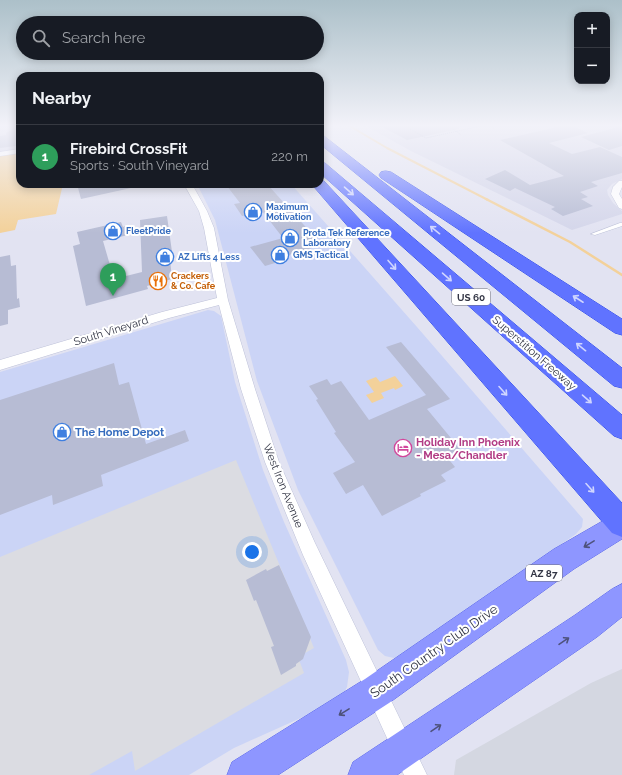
<!DOCTYPE html>
<meta charset="utf-8">
<style>
body{margin:0;font-family:Raleway,sans-serif;background:#242831;color:#f1f3f6}
.controls{position:absolute;right:12px;top:12px;display:grid;overflow:hidden;border-radius:8px;box-shadow:0 2px 10px #0003}
.controls button{width:36px;height:36px;display:grid;place-items:center;padding:0;border:0;border-bottom:1px solid #363941;background:#171b24;color:#f1f3f6;font:20px sans-serif}
.you{position:absolute;left:252px;top:552px;width:14px;height:14px;margin:-10px;border:3px solid #fff;border-radius:50%;background:#1a73e8;box-shadow:0 0 0 6px #1a73e833}
.badge{display:grid;place-items:center;width:26px;height:26px;border-radius:50%;background:#8c9099;color:#fff;font-size:13px;font-weight:700}
.pin{position:absolute;translate:-50% -33px;filter:drop-shadow(0 1px 2px #0008)}
.pin::after{content:'';position:absolute;top:21px;width:14px;height:12px;background:inherit;clip-path:polygon(0 0,100% 0,50% 100%)}
.list{margin:0;padding:0;list-style:none}
h2{display:flex;justify-content:space-between;align-items:center;height:52px;margin:0;padding:0 16px;font-size:17px}
h2 small{font-size:13px;font-weight:400;color:#9ea1a6}
.list li{display:grid;grid-template-columns:26px 1fr auto;gap:12px;align-items:center;box-sizing:border-box;height:64px;padding:0 16px;border-top:1px solid #363941}
.list b{display:block;font-size:15px;white-space:nowrap}
.list p{margin:0;font-size:13px;white-space:nowrap;color:#9ea1a6}
.list em{font-size:13px;font-style:normal;color:#9ea1a6}
.icon{flex:none;width:22px;height:22px;fill:none;stroke:currentColor;stroke-width:2;stroke-linecap:round;stroke-linejoin:round}
.map{position:relative;flex:none;width:622px;height:775px;overflow:hidden}
.search{position:absolute;background:#171b24;box-shadow:0 2px 10px #0003;left:16px;top:16px;width:308px;height:44px;display:flex;align-items:center;gap:10px;box-sizing:border-box;padding:0 14px;border-radius:22px;color:#9ea1a6;font-size:15px}
.panel{position:absolute;background:#171b24;box-shadow:0 2px 10px #0003;left:16px;top:72px;width:308px;height:116px;border-radius:12px}
.map>svg:first-child{display:block}
</style>
<div class="map">
<svg width="622" height="775" viewBox="0 0 622 775">
<rect width="100%" height="100%" fill="#e2e3f2"/>
<!-- residential -->
<g fill="#d4d6ea">
<path d="M 0,125 L 20,125 L 20,148 L 0,152 Z"/>
<path d="M 364,125 L 622,125 L 622,179 L 612,184 L 607,190 L 608,195 L 613,203 L 622,211 L 622,214 L 572,230 L 411,151 Z"/>
</g>
<!-- commercial -->
<g fill="#cbd4f6">
<path d="M 197,184 L 291,184 L 417,327 L 583,519 L 582,527 L 576,534 L 408,652 L 394,658 L 385,656 L 378,650 L 298,490 L 257,381 L 215,220 Z"/>
<path d="M 208,310 L 214,311 L 221,316 L 235,382 L 263,470 L 284,522 L 346,660 L 349,672 L 347,687 L 342,697 L 332,704 L 234,748 L 189,775 L 0,775 L 0,372 Z"/>
</g>
<!-- industrial -->
<path fill="#d4d7e1" d="M 622,669 L 622,775 L 454,775 L 456,760 L 591,683 Z"/>
<!-- parking -->
<path fill="#dbdce2" d="M 236,460 L 314,648 L 298,657 L 304,673 L 135,771 L 132,751 L 89,775 L 0,775 L 0,557 Z"/>
<!-- water -->
<g fill="#f3d19a">
<path d="M 20,153 L 20,184 L 63,184 L 56,214 L 18,220 L 15,230 L 0,233 L 0,156 Z"/>
<path d="M 395,376 L 403,386 L 395,390 L 394,388 L 381,393 L 384,398 L 372,403 L 366,395 L 374,392 L 366,381 L 376,377 L 380,382 Z"/>
</g>
<g fill="none" stroke-linecap="round" stroke-linejoin="round">
<!-- stream-far1 -->
<path stroke="#f3d19a" stroke-width="2" d="M 348,125 L 387,148 L 488,200"/>
<!-- stream -->
<path stroke="#f3d19a" stroke-width="2.5" d="M 486,199 L 570,242 L 622,275"/>
</g>
<!-- building -->
<g fill="#b7bcd4">
<path d="M 20,125 L 20,143 L 16,144 L 16,146 L 0,148 L 0,136 L 6,135 L 6,133 Z"/>
<path d="M 379,125 L 459,125 L 459,129 L 407,140 Z"/>
<path d="M 566,125 L 571,125 L 588,133 L 549,143 L 572,154 L 600,147 L 622,157 L 622,173 L 591,182 L 598,186 L 580,192 L 588,197 L 581,199 L 593,206 L 563,216 L 551,209 L 555,207 L 515,188 L 510,191 L 485,179 L 505,170 L 530,185 L 564,176 L 500,140 Z"/>
<path d="M 622,126 L 622,146 L 609,150 L 581,137 Z"/>
<path d="M 77,184 L 131,184 L 131,188 L 81,199 Z"/>
<path d="M 234,184 L 267,184 L 322,245 L 282,257 L 285,260 L 265,266 L 250,247 L 283,238 L 262,211 L 242,216 L 234,204 L 240,203 L 227,186 Z"/>
<path d="M 167,216 L 173,259 L 170,259 L 172,279 L 147,286 L 148,289 L 86,306 L 73,246 L 80,244 L 77,232 L 121,222 L 123,227 L 125,226 L 128,235 L 103,241 L 114,279 L 142,272 L 140,220 Z"/>
<path d="M 10,255 L 11,266 L 16,265 L 17,299 L 19,298 L 20,307 L 8,310 L 8,324 L 0,326 L 0,257 Z"/>
<path d="M 401,342 L 450,399 L 427,409 L 460,449 L 446,456 L 455,467 L 441,475 L 446,481 L 420,494 L 421,496 L 382,516 L 363,485 L 346,494 L 333,473 L 355,462 L 334,433 L 336,432 L 316,400 L 318,399 L 309,386 L 327,379 L 331,385 L 341,381 L 369,420 L 426,395 L 386,347 Z"/>
<path d="M 114,363 L 119,385 L 129,382 L 146,444 L 185,430 L 189,441 L 101,475 L 103,486 L 53,505 L 52,495 L 0,515 L 0,400 Z"/>
<path d="M 279,565 L 311,637 L 303,659 L 296,664 L 296,666 L 281,675 L 271,647 L 274,646 L 256,600 L 254,601 L 246,580 L 266,569 L 267,571 Z"/>
</g>
<g fill="none" stroke-linecap="round" stroke-linejoin="round">
<defs>
<path id="lane" d="M 620,223 L 622,223 L 622,226 L 595,235 L 591,234 Z"/>
<g id="street">
<path d="M 20,149 L 20,153 L 0,156 L 0,152 Z"/>
<path d="M 619,181 L 622,181 L 622,187 L 619,194 L 622,199 L 622,209 L 619,208 L 611,194 L 613,187 Z"/>
<path d="M 184,184 L 192,184 L 207,211 L 214,228 L 228,300 L 255,389 L 279,462 L 315,543 L 427,775 L 404,775 L 303,555 L 265,462 L 241,389 L 219,305 L 169,318 L 0,370 L 0,360 L 162,312 L 217,298 L 204,228 L 199,211 Z"/>
</g>
<g id="primary">
<path d="M 622,511 L 622,539 L 574,569 L 389,703 L 278,775 L 227,775 L 232,762 L 365,679 L 554,549 L 613,515 Z"/>
<path d="M 622,584 L 622,617 L 597,637 L 397,775 L 348,775 L 353,762 L 575,615 L 612,589 Z"/>
</g>
<g id="highway">
<path d="M 320,135 L 324,136 L 622,368 L 622,388 L 614,386 L 320,144 Z"/>
<path d="M 320,162 L 325,163 L 622,415 L 622,439 L 614,436 L 320,173 Z"/>
<path d="M 386,171 L 391,172 L 622,319 L 622,335 L 615,333 L 381,178 L 379,175 L 381,172 Z"/>
<path d="M 320,180 L 324,181 L 622,503 L 622,537 L 612,533 L 314,187 L 312,184 L 320,184 Z"/>
</g>
</defs>
<!-- lane casing -->
<use href="#lane" stroke="#bec2d9" stroke-width="1"/>
<!-- street casing -->
<use href="#street" stroke="#bec2d9" stroke-width="1"/>
<!-- primary casing -->
<use href="#primary" stroke="#5966e9" stroke-width="1"/>
<!-- highway casing -->
<use href="#highway" stroke="#2947e5" stroke-width="1"/>
<!-- path -->
<g stroke="#959bc0" stroke-width="1" stroke-dasharray="1 1" stroke-linecap="butt">
<path d="M 403,125 L 426,138 L 485,125"/>
<path d="M 448,125 L 461,135"/>
<path d="M 395,126 L 401,125"/>
<path d="M 409,128 L 419,125"/>
<path d="M 494,128 L 490,126 L 495,125"/>
</g>
<!-- lane -->
<use href="#lane" fill="#fff" fill-rule="evenodd"/>
<!-- street -->
<use href="#street" fill="#fff" fill-rule="evenodd"/>
<!-- primary -->
<use href="#primary" fill="#8e96ff" fill-rule="evenodd"/>
<!-- highway -->
<use href="#highway" fill="#6073ff" fill-rule="evenodd"/>
</g>
<!-- one-way arrows -->
<defs><path id="oneway-shaft" d="M-6 0H5M1.5-3L5.5 0L1.5 3" fill="none" stroke-width="1.6" stroke-linecap="round" stroke-linejoin="round"/></defs>
<g stroke="#cfd5ff">
<use href="#oneway-shaft" transform="translate(349 191) rotate(41)"/>
<use href="#oneway-shaft" transform="translate(435 230) rotate(-141)"/>
<use href="#oneway-shaft" transform="translate(392 265) rotate(49)"/>
<use href="#oneway-shaft" transform="translate(447 277) rotate(41)"/>
<use href="#oneway-shaft" transform="translate(578 299) rotate(-147)"/>
<use href="#oneway-shaft" transform="translate(581 347) rotate(-141)"/>
<use href="#oneway-shaft" transform="translate(503 391) rotate(48)"/>
<use href="#oneway-shaft" transform="translate(587 399) rotate(41)"/>
<use href="#oneway-shaft" transform="translate(590 488) rotate(48)"/>
</g>
<g stroke="#4e527c">
<use href="#oneway-shaft" transform="translate(589 544) rotate(149)"/>
<use href="#oneway-shaft" transform="translate(564 641) rotate(-34)"/>
<use href="#oneway-shaft" transform="translate(344 712) rotate(148)"/>
<use href="#oneway-shaft" transform="translate(436 728) rotate(-34)"/>
</g>
<!-- sky -->
<linearGradient id="sky" x2="0" y2="1"><stop stop-color="#acc0c9"/><stop offset="0.54" stop-color="#f2f2f9"/><stop offset="1" stop-color="#f2f2f9" stop-opacity="0"/></linearGradient>
<rect width="622" height="233" fill="url(#sky)"/>
<!-- icons -->
<defs>
<symbol id="shop-ring" viewBox="-11 -11 22 22"><circle r="9.5" fill="#fff" stroke="#3f7fe0" stroke-width="1.5"/><path d="M-5-2.5h2.3a2.7 3.5 0 0 1 5.4 0H5L5.5 6h-11ZM-1.5-2.5h3a1.5 2.3 0 0 0-3 0Z" fill="#3f7fe0"/></symbol>
<symbol id="restaurant-ring" viewBox="-11 -11 22 22"><circle r="9.5" fill="#fff" stroke="#e8710a" stroke-width="1.5"/><path d="M-5-6h1v4h1v-4h1v4h1v-4h1v5L-1.5 .5V6h-2V.5L-5-1ZM5-6V6H3V1.5H1.5Q1.5-4 5-6Z" fill="#e8710a"/></symbol>
<symbol id="hotel-ring" viewBox="-11 -11 22 22"><circle r="9.5" fill="#fff" stroke="#d1479c" stroke-width="1.5"/><path d="M-6-4.5h1.5V1H6V5H4.5V3h-9V5H-6ZM-4 0a1.8 1.8 0 1 1 3.6 0ZM.5 0V-2.5h3Q6-2.5 6 0Z" fill="#d1479c"/></symbol>
</defs>
<g fill-rule="evenodd">
<use href="#shop-ring" x="243" y="202" width="20" height="20"/>
<use href="#shop-ring" x="103" y="221" width="20" height="20"/>
<use href="#shop-ring" x="280" y="228" width="20" height="20"/>
<use href="#shop-ring" x="270" y="245" width="20" height="20"/>
<use href="#shop-ring" x="155" y="247" width="20" height="20"/>
<use href="#restaurant-ring" x="148" y="271" width="20" height="20"/>
<use href="#shop-ring" x="52" y="422" width="20" height="20"/>
<use href="#hotel-ring" x="393" y="438" width="20" height="20"/>
</g>
<g text-anchor="middle" dominant-baseline="central" stroke-width="4" stroke-linejoin="round" paint-order="stroke">
<!-- far-shop labels -->
<g font-size="9" font-weight="bold" fill="#366cbe" stroke="#fff" text-anchor="start">
<text x="266" y="207">Maximum<tspan x="266" dy="10">Motivation</tspan></text>
<text x="126" y="231">FleetPride</text>
<text x="303" y="233">Prota Tek Reference<tspan x="303" dy="10">Laboratory</tspan></text>
<text x="293" y="255">GMS Tactical</text>
<text x="178" y="257">AZ Lifts 4 Less</text>
</g>
<!-- far-food labels -->
<g font-size="9" font-weight="bold" fill="#c56008" stroke="#fff" text-anchor="start">
<text x="171" y="276">Crackers<tspan x="171" dy="10">&amp; Co. Cafe</tspan></text>
</g>
<!-- shield labels -->
<g fill="#fff" stroke="#70727c" stroke-width="1">
<rect x="452" y="289" width="38" height="16" rx="3"/>
<rect x="526" y="565" width="36" height="16" rx="3"/>
</g>
<g font-size="10" font-weight="bold" fill="#323544">
<text x="471" y="297">US 60</text>
<text x="544" y="573">AZ 87</text>
</g>
<!-- street labels -->
<g font-size="11" fill="#323544" stroke="#fff">
<text transform="translate(111 331) rotate(-17)">South Vineyard</text>
<text transform="translate(534 353) rotate(41)">Superstition Freeway</text>
<text transform="translate(283 486) rotate(68)">West Iron Avenue</text>
</g>
<!-- shop labels -->
<g font-size="11" font-weight="bold" fill="#366cbe" stroke="#fff" text-anchor="start">
<text x="75" y="432">The Home Depot</text>
</g>
<!-- hotel labels -->
<g font-size="11" font-weight="bold" fill="#b23c85" stroke="#fff" text-anchor="start">
<text x="416" y="442">Holiday Inn Phoenix<tspan x="416" dy="13">- Mesa/Chandler</tspan></text>
</g>
<!-- near-street labels -->
<g font-size="13" fill="#323544" stroke="#fff">
<text transform="translate(434 651) rotate(-35)">South Country Club Drive</text>
</g>
</g>
</svg>
<div class="controls">
<button>+</button>
<button>−</button>
</div>
<div class="you"></div>
<div class="pin badge" style="left:113px;top:296px;background:#2e9e5b">1</div>
<div class="search"><svg class="icon" aria-label="search" viewBox="0 0 24 24"><circle cx="10" cy="10" r="6"/><path d="M15 15l6 6"/></svg>Search here</div>
<section class="panel">
<h2>Nearby<small></small></h2>
<ul class="list">
<li><span class="badge" style="background:#2e9e5b">1</span><div><b>Firebird CrossFit</b><p>Sports · South Vineyard</p></div><em>220 m</em></li>
</ul>
</section>
</div>
